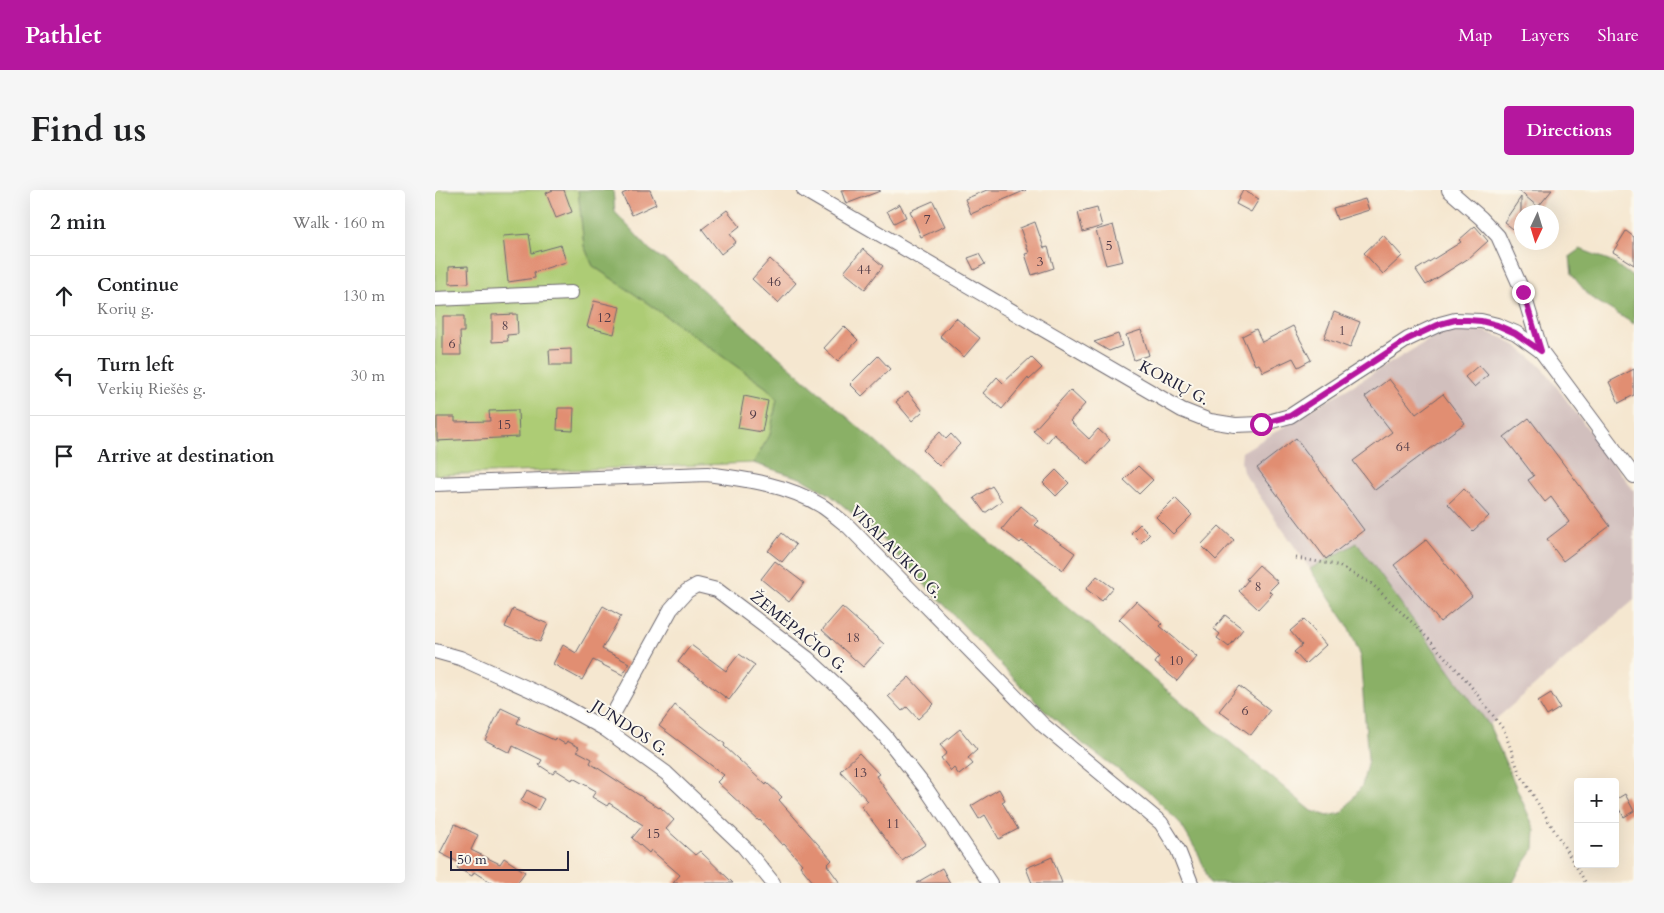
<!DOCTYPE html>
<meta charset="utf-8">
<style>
body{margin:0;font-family:Cardo,serif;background:#f6f6f6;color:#202124}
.controls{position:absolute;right:15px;bottom:15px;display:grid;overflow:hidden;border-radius:5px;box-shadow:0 5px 20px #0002}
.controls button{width:45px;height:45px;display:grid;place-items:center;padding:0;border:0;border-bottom:1px solid #e0e0e0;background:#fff;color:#202124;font:25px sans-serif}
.compass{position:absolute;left:1079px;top:15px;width:45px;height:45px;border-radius:50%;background:#fff;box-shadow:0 5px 20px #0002;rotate:184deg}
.scale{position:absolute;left:15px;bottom:12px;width:119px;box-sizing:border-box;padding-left:5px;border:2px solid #22223b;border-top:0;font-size:14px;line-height:18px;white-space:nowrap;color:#22223b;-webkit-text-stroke:4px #fbf7ec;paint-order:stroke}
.stop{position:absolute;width:15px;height:15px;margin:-11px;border:4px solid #b5179e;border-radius:50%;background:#fff}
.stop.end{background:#b5179e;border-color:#fff;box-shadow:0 1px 5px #0008}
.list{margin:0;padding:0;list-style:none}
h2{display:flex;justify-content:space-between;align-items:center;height:65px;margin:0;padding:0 20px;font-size:21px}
h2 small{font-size:16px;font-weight:400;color:#757577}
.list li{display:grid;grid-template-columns:32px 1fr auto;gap:15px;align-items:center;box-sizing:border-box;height:80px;padding:0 20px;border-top:1px solid #e0e0e0}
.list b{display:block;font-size:19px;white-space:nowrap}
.list p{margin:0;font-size:16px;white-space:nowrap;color:#757577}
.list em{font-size:16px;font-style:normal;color:#757577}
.icon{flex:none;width:28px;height:28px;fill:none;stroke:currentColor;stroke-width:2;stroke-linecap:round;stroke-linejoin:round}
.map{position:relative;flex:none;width:1199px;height:693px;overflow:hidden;border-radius:5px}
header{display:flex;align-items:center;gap:30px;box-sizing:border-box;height:70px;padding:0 25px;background:#b5179e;color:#fff}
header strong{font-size:24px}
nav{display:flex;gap:28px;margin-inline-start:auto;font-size:18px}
.intro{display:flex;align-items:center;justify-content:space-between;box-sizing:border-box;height:120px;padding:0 30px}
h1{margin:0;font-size:35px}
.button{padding:12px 22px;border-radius:5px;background:#b5179e;color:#fff;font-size:18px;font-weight:700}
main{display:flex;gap:30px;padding:0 30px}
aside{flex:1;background:#fff;border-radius:5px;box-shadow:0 5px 20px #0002}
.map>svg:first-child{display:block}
</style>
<header>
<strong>Pathlet</strong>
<nav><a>Map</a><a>Layers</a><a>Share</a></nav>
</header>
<div class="intro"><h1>Find us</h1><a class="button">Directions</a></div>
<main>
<aside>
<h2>2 min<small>Walk · 160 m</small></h2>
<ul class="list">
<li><svg class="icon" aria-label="ahead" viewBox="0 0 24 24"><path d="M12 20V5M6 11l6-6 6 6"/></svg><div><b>Continue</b><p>Korių g.</p></div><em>130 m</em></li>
<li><svg class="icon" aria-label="left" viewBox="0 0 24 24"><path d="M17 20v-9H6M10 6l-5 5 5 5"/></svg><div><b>Turn left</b><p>Verkių Riešės g.</p></div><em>30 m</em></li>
<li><svg class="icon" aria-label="arrive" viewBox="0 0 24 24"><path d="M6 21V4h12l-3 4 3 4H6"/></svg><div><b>Arrive at destination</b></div></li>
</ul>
</aside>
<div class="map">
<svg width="1199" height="693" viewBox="0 0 1199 693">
<rect width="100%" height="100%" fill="#fbf7ec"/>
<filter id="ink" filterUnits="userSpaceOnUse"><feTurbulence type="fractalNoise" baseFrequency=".02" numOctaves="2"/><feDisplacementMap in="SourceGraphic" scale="10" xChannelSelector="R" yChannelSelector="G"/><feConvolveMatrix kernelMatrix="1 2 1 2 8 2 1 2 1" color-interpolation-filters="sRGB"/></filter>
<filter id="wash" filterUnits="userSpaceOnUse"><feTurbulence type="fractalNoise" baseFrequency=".0096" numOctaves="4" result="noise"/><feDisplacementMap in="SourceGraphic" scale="20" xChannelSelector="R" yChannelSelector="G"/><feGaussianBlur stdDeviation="1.12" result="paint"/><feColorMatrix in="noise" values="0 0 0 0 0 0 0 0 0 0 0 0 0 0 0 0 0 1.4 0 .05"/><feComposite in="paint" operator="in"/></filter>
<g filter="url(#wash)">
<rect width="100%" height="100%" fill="#f5e7d0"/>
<!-- industrial -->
<path fill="#d1bfbd" d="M 1027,140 L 1049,141 L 1068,148 L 1083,157 L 1107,177 L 1199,301 L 1199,410 L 1054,535 L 922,353 L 875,379 L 808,282 L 806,271 L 807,262 L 1002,145 Z"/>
<!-- green -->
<path fill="#adcc74" stroke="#687758" d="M 0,0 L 143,0 L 149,56 L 158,76 L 201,105 L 332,198 L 342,209 L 335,245 L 318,273 L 0,285 Z"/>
<!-- forest -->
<g fill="#8ab066" stroke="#566950">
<path d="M 143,0 L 178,0 L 180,22 L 215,60 L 247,82 L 550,348 L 877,621 L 893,626 L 907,623 L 927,596 L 933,570 L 925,464 L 913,436 L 875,379 L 922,353 L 1054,535 L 1100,640 L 1099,659 L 1084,681 L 1078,693 L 775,693 L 764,665 L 745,633 L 714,602 L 648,554 L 605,516 L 441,343 L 394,304 L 368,289 L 318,273 L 335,245 L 342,209 L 332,198 L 201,105 L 158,76 L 149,56 Z"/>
<path d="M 1145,59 L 1176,71 L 1199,88 L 1199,134 L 1155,107 L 1137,85 L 1135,66 Z"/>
</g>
<g id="blocks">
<!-- building -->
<g fill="#e18e72">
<path d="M 118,0 L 129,0 L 137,22 L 121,28 L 111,3 Z"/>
<path d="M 196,0 L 215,0 L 221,14 L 197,25 L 187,4 Z"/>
<path d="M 406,0 L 445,0 L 445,1 L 411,14 Z"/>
<path d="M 552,0 L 591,0 L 536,24 L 530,9 Z"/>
<path d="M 808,0 L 824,9 L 816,22 L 801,14 Z"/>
<path d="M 1083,0 L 1117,0 L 1103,17 Z"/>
<path d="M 1086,7 L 1086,45 L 1069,32 Z"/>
<path d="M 930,9 L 934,20 L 902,30 L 898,18 Z"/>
<path d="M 498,11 L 510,36 L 486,47 L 475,21 Z"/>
<path d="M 465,14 L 471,27 L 459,33 L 452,21 Z"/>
<path d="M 662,18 L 667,36 L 648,42 L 643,23 Z"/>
<path d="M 292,20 L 305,36 L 295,44 L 301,52 L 286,64 L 267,39 Z"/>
<path d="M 600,32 L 609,58 L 613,57 L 619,78 L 597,85 L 590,64 L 594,63 L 585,38 Z"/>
<path d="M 678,35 L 688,71 L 671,75 L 661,40 Z"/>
<path d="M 1040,36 L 1053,51 L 1034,68 L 991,95 L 981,80 L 1026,52 L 1024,50 Z"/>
<path d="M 1191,41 L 1199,47 L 1199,75 L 1178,62 Z"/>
<path d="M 94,44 L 97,63 L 126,55 L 131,72 L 99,82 L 100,88 L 73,92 L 68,46 Z"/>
<path d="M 948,45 L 967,66 L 948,84 L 929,63 Z"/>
<path d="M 428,59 L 448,76 L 430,99 L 409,82 Z"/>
<path d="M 544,64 L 550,74 L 539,80 L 533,68 Z"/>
<path d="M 335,69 L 361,93 L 343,113 L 317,89 Z"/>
<path d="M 33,76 L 34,93 L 14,94 L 14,77 Z"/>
<path d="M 159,111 L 185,117 L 179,144 L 152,137 Z"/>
<path d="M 899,122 L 925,132 L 915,158 L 889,148 Z"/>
<path d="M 82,124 L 83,144 L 72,145 L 73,151 L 57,152 L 57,125 Z"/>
<path d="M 8,126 L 29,126 L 29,142 L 25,142 L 26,165 L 8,165 Z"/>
<path d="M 521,128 L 545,148 L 529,167 L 505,146 Z"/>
<path d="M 409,136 L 423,150 L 403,171 L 389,158 Z"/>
<path d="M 858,136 L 876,170 L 863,177 L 858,168 L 828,182 L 824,174 L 820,175 L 807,146 L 821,139 L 827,152 Z"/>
<path d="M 706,140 L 714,165 L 699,170 L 691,145 Z"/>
<path d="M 683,144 L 687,156 L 674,161 L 659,152 Z"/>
<path d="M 136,159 L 136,175 L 115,175 L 114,160 Z"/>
<path d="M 443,166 L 455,179 L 427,206 L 415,194 Z"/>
<path d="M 596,167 L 607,178 L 594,190 L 593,188 L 567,219 L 548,203 L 562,187 L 568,193 Z"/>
<path d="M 1044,175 L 1053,185 L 1039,197 L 1030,187 Z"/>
<path d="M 1199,179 L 1199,205 L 1184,213 L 1174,192 Z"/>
<path d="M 954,189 L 981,224 L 1008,204 L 1030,233 L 940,300 L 918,271 L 957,242 L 930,207 Z"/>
<path d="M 635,200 L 650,214 L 635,231 L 654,249 L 663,239 L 675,250 L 653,274 L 619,244 L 612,253 L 598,241 Z"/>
<path d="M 473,202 L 488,221 L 477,231 L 461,212 Z"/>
<path d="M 309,206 L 333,211 L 327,242 L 303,238 Z"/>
<path d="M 123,218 L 139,218 L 138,241 L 122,240 Z"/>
<path d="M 83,220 L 84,247 L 2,251 L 2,227 L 20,227 L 20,232 L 55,231 L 54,221 Z"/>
<path d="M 1094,228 L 1175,336 L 1128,371 L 1112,349 L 1134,332 L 1116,307 L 1110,312 L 1093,290 L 1099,286 L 1069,247 Z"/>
<path d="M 505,242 L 511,249 L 516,244 L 525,254 L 504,276 L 488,260 Z"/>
<path d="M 861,248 L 929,340 L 891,369 L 822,278 Z"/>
<path d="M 703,276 L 718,290 L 704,304 L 689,290 Z"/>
<path d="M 621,280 L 634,293 L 621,306 L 608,293 Z"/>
<path d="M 557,296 L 567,311 L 550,323 L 539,308 Z"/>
<path d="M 1029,299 L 1054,326 L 1038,341 L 1013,314 Z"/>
<path d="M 740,308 L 757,325 L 738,344 L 721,327 Z"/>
<path d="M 586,316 L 604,331 L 600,335 L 640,363 L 628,380 L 587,351 L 585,353 L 567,339 Z"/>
<path d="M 705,334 L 715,344 L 706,353 L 696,343 Z"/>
<path d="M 784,336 L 799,350 L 781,370 L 766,355 Z"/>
<path d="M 347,343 L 361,355 L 347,372 L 333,361 Z"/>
<path d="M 991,350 L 1037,406 L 1005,432 L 959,375 Z"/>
<path d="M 340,371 L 369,393 L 354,412 L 326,389 Z"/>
<path d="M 824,375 L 843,392 L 834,401 L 837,404 L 823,419 L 804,401 L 813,390 L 811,389 Z"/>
<path d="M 662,386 L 678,398 L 667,411 L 651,399 Z"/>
<path d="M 701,411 L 727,434 L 725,436 L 762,467 L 742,491 L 720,473 L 724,467 L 684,429 Z"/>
<path d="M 168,416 L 186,426 L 167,459 L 194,473 L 188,485 L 158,470 L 147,490 L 118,474 L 128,455 L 141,463 Z"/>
<path d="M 407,417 L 449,454 L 428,477 L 387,440 Z"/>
<path d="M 78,419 L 113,434 L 105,452 L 70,437 Z"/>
<path d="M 790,425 L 808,439 L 794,457 L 782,448 L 785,444 L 779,439 Z"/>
<path d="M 869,429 L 891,455 L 870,474 L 859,462 L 867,455 L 855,441 Z"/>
<path d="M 256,455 L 291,481 L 304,464 L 320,475 L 294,510 L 243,472 Z"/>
<path d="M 474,487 L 499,514 L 483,529 L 472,517 L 467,521 L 453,506 Z"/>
<path d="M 804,496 L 835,520 L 816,545 L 784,521 Z"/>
<path d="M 1116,503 L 1125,518 L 1112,526 L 1103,511 Z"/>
<path d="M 240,515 L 290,554 L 289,556 L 331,595 L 332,593 L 347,607 L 344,610 L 397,670 L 392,675 L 405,693 L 379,693 L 365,676 L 367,674 L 349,654 L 347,655 L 325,630 L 324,631 L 282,592 L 289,585 L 224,536 Z"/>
<path d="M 66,518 L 85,527 L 82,533 L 119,550 L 120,548 L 130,554 L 132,551 L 144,557 L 142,561 L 157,569 L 155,573 L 224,618 L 225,617 L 239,630 L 231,639 L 260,665 L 265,661 L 298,693 L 238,693 L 245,685 L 216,660 L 214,663 L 197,648 L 208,635 L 174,613 L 172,616 L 157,607 L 161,601 L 138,588 L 137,590 L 121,580 L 118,584 L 104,575 L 107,570 L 78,556 L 75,563 L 50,550 Z"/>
<path d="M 525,539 L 542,560 L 533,568 L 538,574 L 524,585 L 519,578 L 516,581 L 506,568 L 512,563 L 505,555 Z"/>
<path d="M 424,563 L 444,584 L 441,586 L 491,654 L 467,671 L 426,616 L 433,611 L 405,581 Z"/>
<path d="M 564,599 L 570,610 L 567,612 L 583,639 L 564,649 L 550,625 L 544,629 L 536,616 Z"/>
<path d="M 92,600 L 109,609 L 103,620 L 86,611 Z"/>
<path d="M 1190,604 L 1199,621 L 1189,627 L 1180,613 L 1180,610 Z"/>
<path d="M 20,634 L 43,645 L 36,660 L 65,674 L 69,668 L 90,682 L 82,693 L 56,693 L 39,682 L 37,686 L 22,678 L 25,673 L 5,663 Z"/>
<path d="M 617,667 L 627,693 L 597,693 L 591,678 Z"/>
<path d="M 507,678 L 515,693 L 481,693 Z"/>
</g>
</g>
</g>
<g filter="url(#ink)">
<use href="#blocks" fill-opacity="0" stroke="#6c676f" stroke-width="1"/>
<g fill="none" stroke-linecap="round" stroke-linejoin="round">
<defs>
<g id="street">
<path d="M 369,0 L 747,220 L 775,231 L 800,235 L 826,234 L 855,226 L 973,149 L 1005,134 L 1020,130 L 1046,131 L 1062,135 L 1081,143 L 1106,161"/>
<path d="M 1014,0 L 1046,28 L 1063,46 L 1088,102 L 1106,161 L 1199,286"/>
<path d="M 0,109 L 136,103"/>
<path d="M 0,294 L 272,284 C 311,289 353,295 387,316 C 396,322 405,330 414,337 L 608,535 L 726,633 L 743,660 L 756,693"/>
<path d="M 0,461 L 25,468 L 116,509 L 170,539 L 231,583 L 309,657 L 338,693"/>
<path d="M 170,539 L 236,419 L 252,401 L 262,395 L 282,400 L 372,468 L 411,504 L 450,546 L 490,597 L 555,693"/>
</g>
</defs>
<!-- street casing -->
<use href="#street" stroke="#6c676f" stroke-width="16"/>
<!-- path -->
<path stroke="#6c676f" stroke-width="3" stroke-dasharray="1 4" stroke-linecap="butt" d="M 861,368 L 902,375 L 937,394 L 986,441 L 1032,491 L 1069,540 L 1084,582 L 1151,693"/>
<!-- street -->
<use href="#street" stroke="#fff" stroke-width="14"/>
</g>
</g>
<g fill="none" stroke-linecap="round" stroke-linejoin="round" filter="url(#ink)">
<!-- route -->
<path stroke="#b5179e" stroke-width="6" d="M 826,234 L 855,226 L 973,149 L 1005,134 L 1020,130 L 1033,130 L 1046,131 L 1062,135 L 1080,143 L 1106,161 L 1088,102"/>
</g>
<g text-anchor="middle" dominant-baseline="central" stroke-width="4" stroke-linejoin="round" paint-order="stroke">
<!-- number labels -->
<g font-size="14" fill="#523d49">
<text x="492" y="29">7</text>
<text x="674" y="55">5</text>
<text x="605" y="71">3</text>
<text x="429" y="79">44</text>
<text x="339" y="91">46</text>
<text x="169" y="127">12</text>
<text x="70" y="135">8</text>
<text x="907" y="140">1</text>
<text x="17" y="153">6</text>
<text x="318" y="224">9</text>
<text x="69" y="234">15</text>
<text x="968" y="256">64</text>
<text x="823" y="396">8</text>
<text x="418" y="447">18</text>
<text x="741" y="470">10</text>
<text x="810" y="520">6</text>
<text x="425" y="582">13</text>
<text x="458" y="633">11</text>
<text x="218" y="643">15</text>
</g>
<!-- street labels -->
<g font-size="16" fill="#22223b" stroke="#fbf7ec">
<text transform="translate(739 193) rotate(28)">KORIŲ G.</text>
<text transform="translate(461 362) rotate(45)">VISALAUKIO G.</text>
<text transform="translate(364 442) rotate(39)">ŽEMĖPAČIO G.</text>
<text transform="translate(195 538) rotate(33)">JUNDOS G.</text>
</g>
</g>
</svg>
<div class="controls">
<button>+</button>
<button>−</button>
</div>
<svg class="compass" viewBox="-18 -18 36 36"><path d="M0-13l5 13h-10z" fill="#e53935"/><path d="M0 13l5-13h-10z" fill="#757577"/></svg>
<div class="scale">50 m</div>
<div class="stop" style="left:826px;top:234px"></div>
<div class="stop end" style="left:1088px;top:102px"></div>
</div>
</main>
